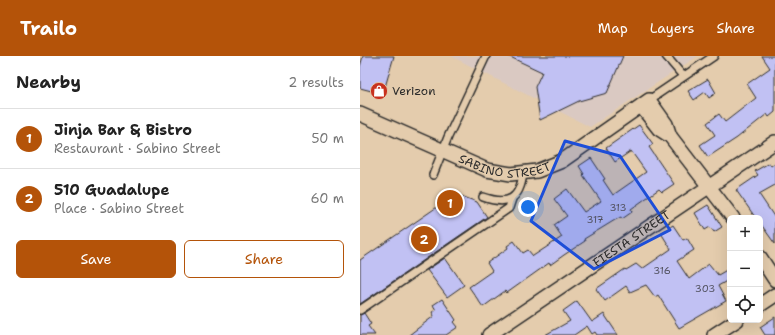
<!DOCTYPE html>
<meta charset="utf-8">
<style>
body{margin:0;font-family:"Shantell Sans",sans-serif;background:#f2f2f2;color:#222}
.controls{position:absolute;right:12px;bottom:12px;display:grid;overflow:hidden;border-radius:6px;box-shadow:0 4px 16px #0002}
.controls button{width:36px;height:36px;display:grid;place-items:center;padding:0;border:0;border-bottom:1px solid #e0e0e0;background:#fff;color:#222;font:20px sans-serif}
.you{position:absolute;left:168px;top:151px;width:14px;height:14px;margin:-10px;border:3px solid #fff;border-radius:50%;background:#1a73e8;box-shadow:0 0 0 6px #1a73e833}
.badge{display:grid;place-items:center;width:26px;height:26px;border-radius:50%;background:#b45309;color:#fff;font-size:13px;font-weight:700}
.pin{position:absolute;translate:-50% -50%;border:2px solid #fff;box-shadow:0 1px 4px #0006}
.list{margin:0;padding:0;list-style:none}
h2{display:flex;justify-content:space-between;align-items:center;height:52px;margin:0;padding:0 16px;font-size:17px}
h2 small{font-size:13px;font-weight:400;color:#767676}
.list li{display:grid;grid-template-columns:26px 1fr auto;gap:12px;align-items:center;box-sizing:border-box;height:60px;padding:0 16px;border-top:1px solid #e0e0e0}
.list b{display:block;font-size:15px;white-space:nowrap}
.list p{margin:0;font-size:13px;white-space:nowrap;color:#767676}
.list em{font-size:13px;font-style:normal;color:#767676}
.actions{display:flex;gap:8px;padding:12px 16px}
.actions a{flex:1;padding:9px 0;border:1px solid #b45309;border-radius:6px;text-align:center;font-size:14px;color:#b45309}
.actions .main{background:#b45309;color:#fff}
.icon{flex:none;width:22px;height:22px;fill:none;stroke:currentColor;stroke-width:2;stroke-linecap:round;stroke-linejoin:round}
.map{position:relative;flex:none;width:415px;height:279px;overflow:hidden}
header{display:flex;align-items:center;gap:24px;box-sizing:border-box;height:56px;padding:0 20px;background:#b45309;color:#fff}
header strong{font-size:19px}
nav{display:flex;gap:22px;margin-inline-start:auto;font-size:14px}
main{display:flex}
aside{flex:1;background:#fff}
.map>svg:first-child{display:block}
</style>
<header>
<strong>Trailo</strong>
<nav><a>Map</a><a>Layers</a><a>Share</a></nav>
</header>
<main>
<aside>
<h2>Nearby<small>2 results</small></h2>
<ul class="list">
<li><span class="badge">1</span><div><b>Jinja Bar &amp; Bistro</b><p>Restaurant · Sabino Street</p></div><em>50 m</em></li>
<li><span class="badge">2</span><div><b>510 Guadalupe</b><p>Place · Sabino Street</p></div><em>60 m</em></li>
</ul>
<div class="actions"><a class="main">Save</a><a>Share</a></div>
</aside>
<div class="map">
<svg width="415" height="279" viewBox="0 0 415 279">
<rect width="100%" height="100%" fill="#e4ccad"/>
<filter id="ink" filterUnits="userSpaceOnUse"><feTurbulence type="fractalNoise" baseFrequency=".025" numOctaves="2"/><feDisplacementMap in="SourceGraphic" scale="8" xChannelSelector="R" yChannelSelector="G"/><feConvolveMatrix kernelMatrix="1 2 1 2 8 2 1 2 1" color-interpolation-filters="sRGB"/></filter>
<g filter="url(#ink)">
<!-- built -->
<path fill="#dac9c2" d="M 91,0 L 338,0 L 230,71 Z"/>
<!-- building -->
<g fill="#c1c1f3" stroke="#2b2b2b">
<path d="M 3,0 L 34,0 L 23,38 L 0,32 L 0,11 Z"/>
<path d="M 148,0 L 263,0 L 247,37 L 219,45 L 180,64 L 175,31 L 182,16 Z"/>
<path d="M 402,0 L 415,0 L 415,56 L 409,61 L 407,58 L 377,82 L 348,101 L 340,89 L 355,79 L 347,67 L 359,58 L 365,66 L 396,42 L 387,28 L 410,12 Z"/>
<path d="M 348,23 L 356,37 L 349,42 L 345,36 L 334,44 L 328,35 Z"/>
<path d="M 279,69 L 293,88 L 289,91 L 314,128 L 302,136 L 299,133 L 271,153 L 272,156 L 262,163 L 261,161 L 255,164 L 224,183 L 225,185 L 204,199 L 190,209 L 189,207 L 147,237 L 145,235 L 123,251 L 109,231 L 132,215 L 127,207 L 148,192 L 147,190 L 154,185 L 163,197 L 168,194 L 173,200 L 202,181 L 194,169 L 207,160 L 194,143 L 207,133 L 224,156 L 241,145 L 223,119 L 224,118 L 219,110 L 231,102 L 245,123 L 243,124 L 253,139 L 286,116 L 271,95 L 255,106 L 246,92 Z"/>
<path d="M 409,107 L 411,110 L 415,107 L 415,129 L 399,138 L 415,162 L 415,188 L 400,167 L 400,162 L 395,161 L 376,134 L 398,119 L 395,115 Z"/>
<path d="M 96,138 L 117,146 L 127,161 L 0,248 L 0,204 Z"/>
<path d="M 348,149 L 362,171 L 354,176 L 350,171 L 345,174 L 335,157 Z"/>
<path d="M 313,169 L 323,184 L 327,182 L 334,194 L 317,205 L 329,223 L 349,208 L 358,219 L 370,212 L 370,223 L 358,230 L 366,245 L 319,272 L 298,239 L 295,241 L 286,229 L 270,236 L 266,230 L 245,245 L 236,233 L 265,213 L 266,214 L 276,208 L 282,213 L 311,193 L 301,177 Z"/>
<path d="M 85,202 L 104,229 L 87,241 L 67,214 Z"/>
<path d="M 82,243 L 96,264 L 94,266 L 98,271 L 86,279 L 49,279 L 74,260 L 72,256 L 76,254 L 73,249 Z"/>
<path d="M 217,245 L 232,266 L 244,258 L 258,279 L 237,279 L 235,276 L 232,278 L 227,270 L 214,279 L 185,279 L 210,265 L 203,255 Z"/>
<path d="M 4,257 L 11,268 L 8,270 L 15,279 L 0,279 L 0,259 Z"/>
<path d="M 415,261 L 415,279 L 405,279 L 400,271 Z"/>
</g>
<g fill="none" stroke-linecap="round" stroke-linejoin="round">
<defs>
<g id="lane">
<path d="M 306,0 L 323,20"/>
<path d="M 289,44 L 354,0"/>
<path d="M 73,119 L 88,81 L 126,0"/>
<path d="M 123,141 C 149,150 160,143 163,117"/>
<path d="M 0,254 L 149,152 L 152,143"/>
</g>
<g id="street">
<path d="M 281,50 L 299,73 L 310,80 L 373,162"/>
<path id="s1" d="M 0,58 L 127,114 L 151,118 L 177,115 L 202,105 L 289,44 L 306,68 L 310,80"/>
<path d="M 400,201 L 415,224"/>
<path d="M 400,249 L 415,239"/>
<path id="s2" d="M 129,279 L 415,86"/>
<path d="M 354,279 L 377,264"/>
</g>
</defs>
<!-- lane casing -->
<use href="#lane" stroke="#2b2b2b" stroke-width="10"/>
<!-- street casing -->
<use href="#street" stroke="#2b2b2b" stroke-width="16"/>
<!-- lane -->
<use href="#lane" stroke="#e4ccad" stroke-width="7"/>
<!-- street -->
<use href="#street" stroke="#e4ccad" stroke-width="13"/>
</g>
</g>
<!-- marked area -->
<path fill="#1d4ed8" fill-opacity="0.2" stroke="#1d4ed8" stroke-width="3" stroke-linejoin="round" d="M 205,85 L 260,100 L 310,174 L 234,213 L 171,165 Z"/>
<!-- icons -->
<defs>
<symbol id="shop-disc" viewBox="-11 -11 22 22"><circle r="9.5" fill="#c8321e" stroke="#e4ccad"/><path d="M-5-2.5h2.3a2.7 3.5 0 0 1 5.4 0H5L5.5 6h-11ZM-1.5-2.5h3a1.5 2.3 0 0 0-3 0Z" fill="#fff"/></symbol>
</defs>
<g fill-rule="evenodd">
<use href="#shop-disc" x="9" y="25" width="20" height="20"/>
</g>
<g text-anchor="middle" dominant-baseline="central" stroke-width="3" stroke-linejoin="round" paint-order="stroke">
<!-- number labels -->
<g font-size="10" fill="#50505d">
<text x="258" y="151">313</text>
<text x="235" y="163">317</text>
<text x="302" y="214">316</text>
<text x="345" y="232">303</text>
</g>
<!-- poi labels -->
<g font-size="12" fill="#2b2b2b" stroke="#e4ccad" text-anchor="start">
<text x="32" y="35">Verizon</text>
</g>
<!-- street labels -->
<g font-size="12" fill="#2b2b2b" stroke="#e4ccad">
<text stroke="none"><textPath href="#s1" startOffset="156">SABINO STREET</textPath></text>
<text stroke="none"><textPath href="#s2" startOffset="172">FIESTA STREET</textPath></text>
</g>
</g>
</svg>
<div class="controls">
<button>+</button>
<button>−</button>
<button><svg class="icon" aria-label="locate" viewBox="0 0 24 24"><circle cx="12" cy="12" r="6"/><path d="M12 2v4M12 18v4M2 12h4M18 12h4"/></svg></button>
</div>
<div class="you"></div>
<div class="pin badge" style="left:90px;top:147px">1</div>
<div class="pin badge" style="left:64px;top:183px">2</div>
</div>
</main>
